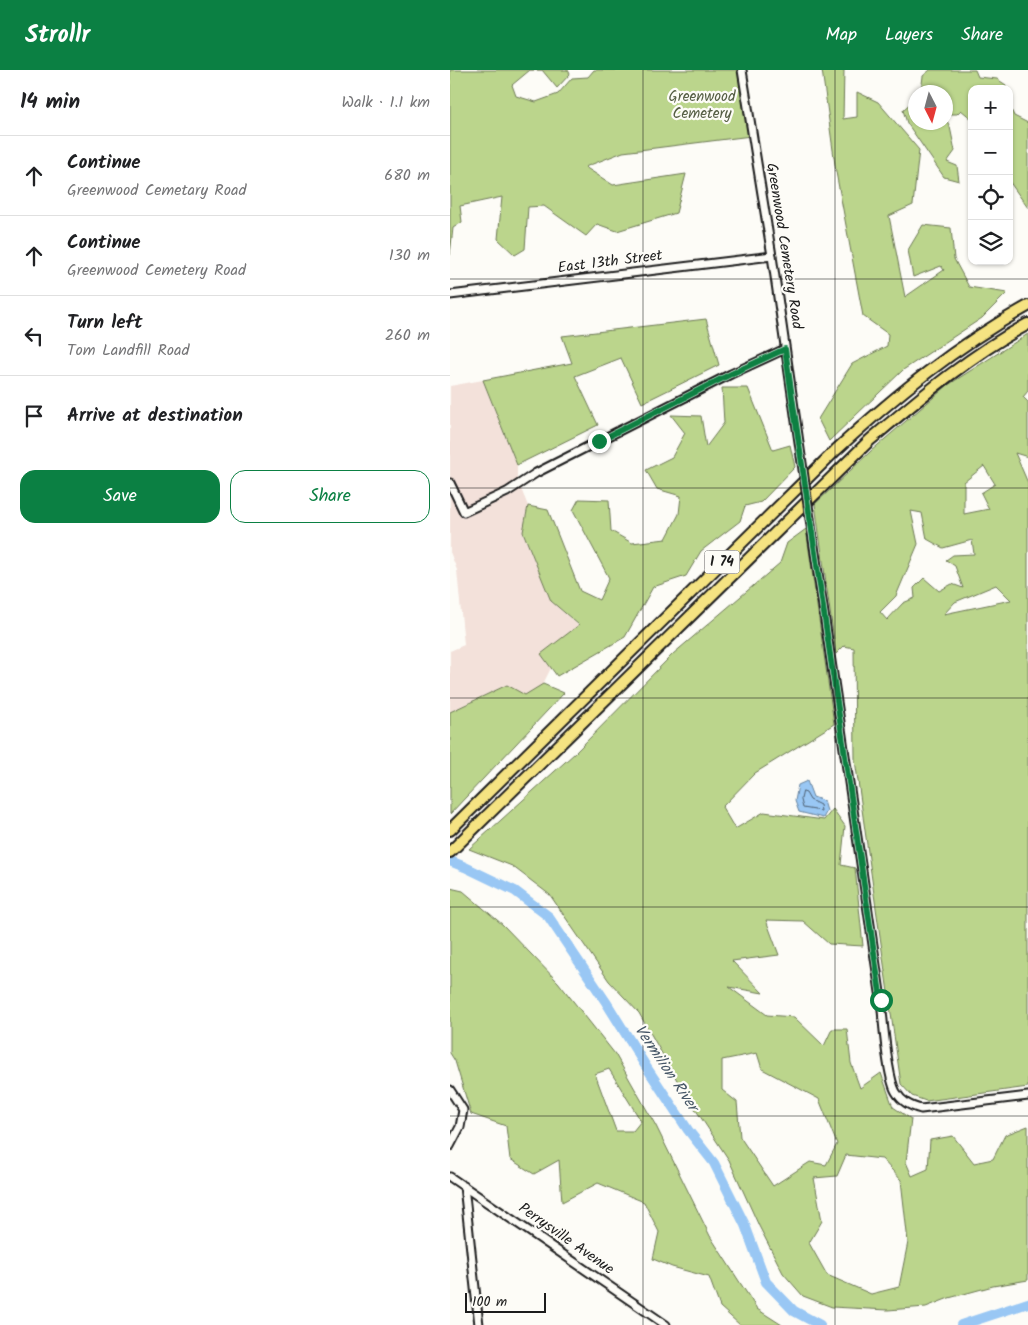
<!DOCTYPE html>
<meta charset="utf-8">
<style>
body{margin:0;font-family:Kalam,sans-serif;background:#f2f2f2;color:#202124}
.controls{position:absolute;right:15px;top:15px;display:grid;overflow:hidden;border-radius:10px;box-shadow:0 1px 4px #0004}
.controls button{width:45px;height:45px;display:grid;place-items:center;padding:0;border:0;border-bottom:1px solid #e0e0e0;background:#fff;color:#202124;font:25px sans-serif}
.compass{position:absolute;left:458px;top:15px;width:45px;height:45px;border-radius:50%;background:#fff;box-shadow:0 1px 4px #0004;rotate:174deg}
.scale{position:absolute;left:15px;bottom:12px;width:81px;box-sizing:border-box;padding-left:5px;border:2px solid #1c1c1c;border-top:0;font-size:14px;line-height:18px;white-space:nowrap;color:#1c1c1c;-webkit-text-stroke:4px #fdfcf7;paint-order:stroke}
.stop{position:absolute;width:15px;height:15px;margin:-11px;border:4px solid #0b8043;border-radius:50%;background:#fff}
.stop.end{background:#0b8043;border-color:#fff;box-shadow:0 1px 5px #0008}
.list{margin:0;padding:0;list-style:none}
h2{display:flex;justify-content:space-between;align-items:center;height:65px;margin:0;padding:0 20px;font-size:21px}
h2 small{font-size:16px;font-weight:400;color:#757577}
.list li{display:grid;grid-template-columns:32px 1fr auto;gap:15px;align-items:center;box-sizing:border-box;height:80px;padding:0 20px;border-top:1px solid #e0e0e0}
.list b{display:block;font-size:19px;white-space:nowrap}
.list p{margin:0;font-size:16px;white-space:nowrap;color:#757577}
.list em{font-size:16px;font-style:normal;color:#757577}
.actions{display:flex;gap:10px;padding:15px 20px}
.actions a{flex:1;padding:11px 0;border:1px solid #0b8043;border-radius:15px;text-align:center;font-size:18px;color:#0b8043}
.actions .main{background:#0b8043;color:#fff}
.icon{flex:none;width:28px;height:28px;fill:none;stroke:currentColor;stroke-width:2;stroke-linecap:round;stroke-linejoin:round}
.map{position:relative;flex:none;width:578px;height:1255px;overflow:hidden}
header{display:flex;align-items:center;gap:30px;box-sizing:border-box;height:70px;padding:0 25px;background:#0b8043;color:#fff}
header strong{font-size:24px}
nav{display:flex;gap:28px;margin-inline-start:auto;font-size:18px}
main{display:flex}
aside{flex:1;background:#fff}
.map>svg:first-child{display:block}
</style>
<header>
<strong>Strollr</strong>
<nav><a>Map</a><a>Layers</a><a>Share</a></nav>
</header>
<main>
<aside>
<h2>14 min<small>Walk · 1.1 km</small></h2>
<ul class="list">
<li><svg class="icon" aria-label="ahead" viewBox="0 0 24 24"><path d="M12 20V5M6 11l6-6 6 6"/></svg><div><b>Continue</b><p>Greenwood Cemetary Road</p></div><em>680 m</em></li>
<li><svg class="icon" aria-label="ahead" viewBox="0 0 24 24"><path d="M12 20V5M6 11l6-6 6 6"/></svg><div><b>Continue</b><p>Greenwood Cemetery Road</p></div><em>130 m</em></li>
<li><svg class="icon" aria-label="left" viewBox="0 0 24 24"><path d="M17 20v-9H6M10 6l-5 5 5 5"/></svg><div><b>Turn left</b><p>Tom Landfill Road</p></div><em>260 m</em></li>
<li><svg class="icon" aria-label="arrive" viewBox="0 0 24 24"><path d="M6 21V4h12l-3 4 3 4H6"/></svg><div><b>Arrive at destination</b></div></li>
</ul>
<div class="actions"><a class="main">Save</a><a>Share</a></div>
</aside>
<div class="map">
<svg width="578" height="1255" viewBox="0 0 578 1255">
<rect width="100%" height="100%" fill="#fdfcf7"/>
<filter id="ink" filterUnits="userSpaceOnUse"><feTurbulence type="fractalNoise" baseFrequency=".02" numOctaves="2"/><feDisplacementMap in="SourceGraphic" scale="10" xChannelSelector="R" yChannelSelector="G"/><feConvolveMatrix kernelMatrix="1 2 1 2 8 2 1 2 1" color-interpolation-filters="sRGB"/></filter>
<g filter="url(#ink)">
<!-- built -->
<path fill="#f3e1da" d="M 33,310 L 67,395 L 67,409 L 78,436 L 73,463 L 101,531 L 129,556 L 91,584 L 101,598 L 93,614 L 75,626 L 57,615 L 0,642 L 0,581 L 14,575 L 7,500 L 0,482 L 0,316 Z"/>
<!-- green -->
<g fill="#bbd58c" stroke="#6c7854" fill-rule="evenodd">
<path d="M 0,0 L 118,0 L 120,4 L 107,18 L 92,0 L 80,0 L 62,15 L 66,26 L 86,32 L 108,24 L 122,8 L 138,7 L 144,0 L 290,0 L 301,66 L 173,82 L 135,97 L 163,115 L 236,104 L 226,143 L 167,161 L 147,154 L 136,166 L 94,136 L 78,137 L 75,179 L 65,185 L 48,169 L 52,127 L 10,136 L 12,152 L 3,158 L 0,185 Z"/>
<path d="M 372,0 L 394,0 L 393,49 L 407,47 L 407,22 L 428,32 L 469,80 L 463,135 L 439,146 L 455,227 L 494,200 L 491,196 L 463,207 L 458,180 L 473,155 L 501,158 L 504,189 L 519,217 L 557,223 L 532,248 L 453,300 L 379,371 L 368,349 L 402,294 L 437,276 L 438,264 L 413,246 L 386,102 Z"/>
<path d="M 480,0 L 525,0 L 528,7 L 547,9 L 556,15 L 556,19 L 522,19 L 522,49 L 511,40 L 507,44 L 496,44 L 496,22 L 471,22 L 473,6 Z"/>
<path d="M 465,29 L 466,52 L 496,52 L 496,49 L 500,57 L 505,81 L 497,92 L 507,96 L 509,111 L 494,107 L 457,53 L 453,40 Z"/>
<path d="M 559,35 L 564,46 L 578,53 L 578,138 L 559,111 Z"/>
<path d="M 256,249 L 269,295 L 192,333 L 171,288 L 125,306 L 148,355 L 67,395 L 33,310 L 122,293 L 112,266 Z"/>
<path d="M 578,264 L 578,321 L 573,327 L 578,332 L 578,387 L 565,383 L 578,413 L 578,1017 L 476,1031 L 462,1026 L 451,1014 L 405,690 L 404,578 L 394,576 L 386,584 L 365,434 L 421,381 L 498,315 ZM 534,396 L 545,414 L 531,423 L 539,439 L 514,444 L 514,412 ZM 461,441 L 472,443 L 477,469 L 493,478 L 522,470 L 524,484 L 503,485 L 496,490 L 505,496 L 513,518 L 502,514 L 489,521 L 474,508 L 464,518 L 465,528 L 453,533 L 437,550 L 430,542 L 446,526 L 468,474 ZM 546,515 L 561,530 L 494,544 L 505,532 Z"/>
<path d="M 272,318 L 298,318 L 323,380 L 340,375 L 345,397 L 311,432 L 295,436 L 290,451 L 251,481 L 236,506 L 203,517 L 175,567 L 107,606 L 91,584 L 129,555 L 101,531 L 73,462 L 78,436 L 98,440 L 130,521 L 149,530 L 159,508 L 123,440 L 129,429 L 159,430 L 161,461 L 182,473 L 216,469 L 229,444 L 231,426 L 207,419 L 196,400 L 222,387 L 235,363 L 221,345 L 251,346 L 256,377 L 274,353 Z"/>
<path d="M 356,459 L 384,654 L 305,703 L 272,737 L 285,759 L 314,742 L 374,750 L 383,739 L 395,756 L 391,795 L 405,798 L 413,876 L 379,874 L 353,851 L 316,850 L 329,885 L 282,891 L 313,923 L 279,917 L 317,945 L 344,947 L 374,976 L 382,959 L 397,959 L 401,993 L 410,1018 L 431,1003 L 443,1037 L 461,1049 L 456,1092 L 462,1106 L 478,1099 L 480,1070 L 503,1066 L 524,1093 L 543,1089 L 555,1065 L 578,1056 L 578,1210 L 543,1216 L 499,1228 L 476,1237 L 438,1240 L 382,1237 L 353,1226 L 333,1203 L 309,1156 L 279,1090 L 232,1019 L 189,943 L 159,911 L 100,825 L 62,796 L 19,779 L 125,683 L 223,584 L 330,493 L 337,473 ZM 307,983 L 312,999 L 369,1029 L 387,1074 L 376,1095 L 360,1092 L 323,1116 L 290,1067 L 287,1032 L 272,1020 L 272,990 ZM 396,1085 L 432,1089 L 451,1110 L 458,1172 L 449,1217 L 421,1224 L 377,1205 L 359,1173 L 372,1151 L 364,1108 L 387,1106 Z"/>
<path d="M 93,614 L 114,623 L 0,744 L 0,642 L 57,615 L 75,625 Z"/>
<path d="M 0,818 L 13,821 L 53,855 L 108,912 L 165,984 L 206,1056 L 260,1166 L 307,1239 L 332,1255 L 290,1255 L 270,1237 L 259,1207 L 222,1197 L 203,1189 L 209,1162 L 194,1132 L 148,1113 L 112,1132 L 109,1090 L 84,1104 L 60,1089 L 56,1056 L 21,1044 L 5,991 L 0,983 ZM 159,999 L 191,1051 L 183,1061 L 166,1061 L 145,1004 Z"/>
</g>
<!-- water -->
<path fill="#99c7f4" stroke="#67839e" d="M 357,711 L 363,727 L 374,731 L 377,741 L 373,748 L 349,742 L 345,731 L 348,715 Z"/>
<g fill="none" stroke-linecap="round" stroke-linejoin="round">
<!-- shore -->
<path stroke="#4e6072" stroke-width="1" d="M 353,722 L 356,723 L 360,730 L 370,735 L 371,741 L 353,738 L 351,730 Z"/>
<!-- river -->
<g stroke="#99c7f4" stroke-width="10">
<path d="M 0,791 L 15,797 L 65,821 L 98,846 L 156,932 L 195,995 L 238,1060 L 264,1093 L 295,1155 L 316,1212 L 344,1241 L 370,1255"/>
<path d="M 511,1255 L 578,1233"/>
</g>
<defs>
<g id="minor">
<path d="M 292,0 L 322,186 L 351,386"/>
<path d="M 0,225 L 322,186"/>
<path d="M 0,413 L 14,442 L 57,422 L 86,403 L 149,371 L 281,304 L 335,279"/>
<path d="M 360,449 L 431,929 C 433,950 437,1007 446,1022 C 452,1032 460,1036 471,1039 L 578,1026"/>
<path d="M 0,1020 L 13,1040 L 10,1057 L 0,1076"/>
<path d="M 0,1107 L 216,1255"/>
<path d="M 14,1116 L 29,1255"/>
</g>
<g id="highway">
<path d="M 0,760 L 386,380 C 447,324 506,276 578,236"/>
<path d="M 0,782 L 420,370 C 470,328 520,285 578,254"/>
</g>
</defs>
<!-- minor casing -->
<use href="#minor" stroke="#1c1c1c" stroke-width="11"/>
<!-- highway casing -->
<use href="#highway" stroke="#1c1c1c" stroke-width="14"/>
<!-- minor -->
<use href="#minor" stroke="#fdfcf7" stroke-width="7"/>
<!-- highway -->
<use href="#highway" stroke="#f5e382" stroke-width="10"/>
<defs>
<path id="minor-bridge" d="M 351,386 L 360,449"/>
</defs>
<!-- minor-bridge casing -->
<use href="#minor-bridge" stroke="#1c1c1c" stroke-width="11" stroke-linecap="butt"/>
<!-- minor-bridge -->
<use href="#minor-bridge" stroke="#fdfcf7" stroke-width="7"/>
</g>
</g>
<g fill="none" stroke-linecap="round" stroke-linejoin="round" filter="url(#ink)">
<!-- route -->
<path stroke="#0b8043" stroke-width="6" d="M 149,371 L 281,304 L 335,279 L 431,930"/>
</g>
<!-- grid -->
<path fill="none" stroke="#1c1c1c" stroke-width="1" stroke-opacity="0.55" d="M 193,0 L 193,1255M 385,0 L 385,1255M 0,209 L 578,209M 0,418 L 578,418M 0,628 L 578,628M 0,837 L 578,837M 0,1046 L 578,1046"/>
<g text-anchor="middle" dominant-baseline="central" stroke-width="4.5" stroke-linejoin="round" paint-order="stroke">
<!-- shield labels -->
<rect fill="#fdfcf7" stroke="#605f5e" stroke-width="1" x="254.5" y="480.5" width="35" height="23" rx="4"/>
<g font-size="14" font-weight="bold" fill="#1c1c1c">
<text x="272" y="492">I 74</text>
</g>
<!-- park labels -->
<g font-size="15" fill="#545d43" stroke="#fdfcf7">
<text x="252" y="27">Greenwood<tspan x="252" dy="17">Cemetery</tspan></text>
</g>
<!-- street labels -->
<g font-size="15" fill="#1c1c1c" stroke="#fdfcf7">
<text transform="translate(334 176) rotate(81)">Greenwood Cemetery Road</text>
<text transform="translate(160 192) rotate(-7)">East 13th Street</text>
<text transform="translate(116 1169) rotate(35)">Perrysville Avenue</text>
</g>
<!-- water labels -->
<g font-size="16" font-style="italic" fill="#485868" stroke="#fdfcf7">
<text transform="translate(216 998) rotate(56)">Vermilion River</text>
</g>
</g>
</svg>
<div class="controls">
<button>+</button>
<button>−</button>
<button><svg class="icon" aria-label="locate" viewBox="0 0 24 24"><circle cx="12" cy="12" r="6"/><path d="M12 2v4M12 18v4M2 12h4M18 12h4"/></svg></button>
<button><svg class="icon" aria-label="layers" viewBox="0 0 24 24"><path d="M12 4l9 5-9 5-9-5zM3 14l9 5 9-5"/></svg></button>
</div>
<svg class="compass" viewBox="-18 -18 36 36"><path d="M0-13l5 13h-10z" fill="#e53935"/><path d="M0 13l5-13h-10z" fill="#757577"/></svg>
<div class="scale">100 m</div>
<div class="stop" style="left:431px;top:930px"></div>
<div class="stop end" style="left:149px;top:371px"></div>
</div>
</main>
